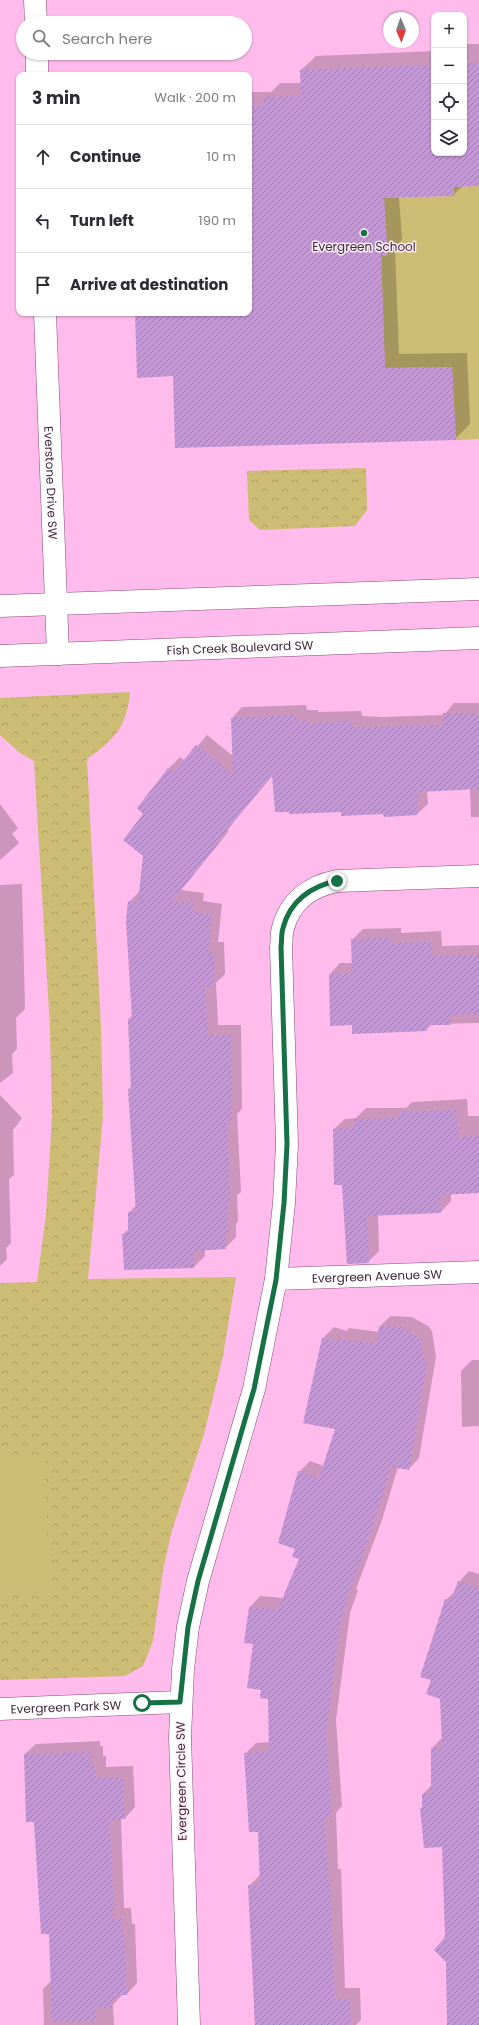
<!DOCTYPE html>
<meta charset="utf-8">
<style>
body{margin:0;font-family:Poppins,sans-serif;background:#f2f2f3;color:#2b2b33}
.controls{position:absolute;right:12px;top:12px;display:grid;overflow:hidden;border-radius:8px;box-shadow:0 1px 3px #0004}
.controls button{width:36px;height:36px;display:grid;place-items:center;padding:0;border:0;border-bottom:1px solid #e1e1e2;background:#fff;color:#2b2b33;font:20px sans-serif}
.compass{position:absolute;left:383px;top:12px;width:36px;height:36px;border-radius:50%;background:#fff;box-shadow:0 1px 3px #0004;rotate:178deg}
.stop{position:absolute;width:12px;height:12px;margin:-9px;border:3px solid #167145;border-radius:50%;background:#fff}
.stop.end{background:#167145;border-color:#fff;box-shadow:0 1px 4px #0008}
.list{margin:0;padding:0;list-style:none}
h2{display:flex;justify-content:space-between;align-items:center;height:52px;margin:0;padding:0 16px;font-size:17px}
h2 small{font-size:13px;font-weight:400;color:#7c7c81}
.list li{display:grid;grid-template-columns:26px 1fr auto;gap:12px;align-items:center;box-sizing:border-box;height:64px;padding:0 16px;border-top:1px solid #e1e1e2}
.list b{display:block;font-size:15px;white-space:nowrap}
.list em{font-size:13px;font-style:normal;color:#7c7c81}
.icon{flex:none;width:22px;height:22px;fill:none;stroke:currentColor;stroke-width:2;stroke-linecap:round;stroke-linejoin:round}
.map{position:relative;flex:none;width:479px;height:2025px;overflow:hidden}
.search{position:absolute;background:#fff;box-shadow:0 1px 3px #0004;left:16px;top:16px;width:236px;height:44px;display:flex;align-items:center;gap:10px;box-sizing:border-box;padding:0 14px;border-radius:22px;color:#7c7c81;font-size:15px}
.panel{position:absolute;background:#fff;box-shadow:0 1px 3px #0004;left:16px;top:72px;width:236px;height:244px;border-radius:8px}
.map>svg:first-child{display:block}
</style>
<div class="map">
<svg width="479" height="2025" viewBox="0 0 479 2025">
<defs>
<pattern id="park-crowns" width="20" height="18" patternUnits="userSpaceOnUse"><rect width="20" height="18" fill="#cdbc74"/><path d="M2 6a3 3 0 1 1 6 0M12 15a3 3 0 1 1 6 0" fill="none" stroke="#b1a165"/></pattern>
<pattern id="building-hatch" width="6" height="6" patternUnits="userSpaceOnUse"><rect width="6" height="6" fill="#c498d4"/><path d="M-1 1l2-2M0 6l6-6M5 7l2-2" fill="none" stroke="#a17cad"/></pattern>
</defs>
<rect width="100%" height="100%" fill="#febbeb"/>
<!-- park -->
<g fill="url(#park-crowns)">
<path d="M 366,468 L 367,510 L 355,526 L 260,530 L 249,520 L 247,471 Z"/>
<path d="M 130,692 C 127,727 114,740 87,759 L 101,1027 L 103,1116 L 88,1279 L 236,1277 L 223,1356 L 204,1434 L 172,1530 L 163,1570 L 153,1641 L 143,1666 L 125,1676 L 0,1680 L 0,1283 L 37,1282 L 46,1215 L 52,1117 L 50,1028 L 34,761 L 20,753 L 0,735 L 0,698 Z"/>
</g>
<!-- pitch -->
<g fill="#cdbc74">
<path d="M 479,186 L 479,439 L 456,440 L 452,367 L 385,368 L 381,255 L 387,256 L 384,198 L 453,196 L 454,187 Z"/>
<path d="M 45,1458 L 49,1592 L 0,1593 L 0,1459 Z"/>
</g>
<!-- shadow -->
<g fill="#0003">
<path d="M 465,44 L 479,44 L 479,185 L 463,186 L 453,195 L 399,197 L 402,240 L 395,247 L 399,354 L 467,353 L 470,424 L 455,439 L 174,375 L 136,313 L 249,313 L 249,92 L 271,92 L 280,83 L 302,83 L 301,70 L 316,56 L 434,51 L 434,153 L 464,153 Z"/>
<path d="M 454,703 L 479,703 L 479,817 L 471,817 L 470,789 L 427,790 L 428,804 L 417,814 L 342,811 L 273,775 L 227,830 L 229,831 L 181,890 L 204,893 L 203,901 L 222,904 L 218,942 L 224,942 L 225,974 L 216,983 L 218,1025 L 241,1025 L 242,1109 L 237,1114 L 241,1192 L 237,1195 L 238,1221 L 236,1224 L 236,1237 L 225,1248 L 205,1249 L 205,1256 L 194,1267 L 125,1269 L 123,1234 L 129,1229 L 129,1213 L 136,1205 L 129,1089 L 132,1086 L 129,1019 L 133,1015 L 129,902 L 140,891 L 144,855 L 145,813 L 138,808 L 169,768 L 180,757 L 185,761 L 207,735 L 233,756 L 232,718 L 242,707 L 306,705 L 307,710 L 318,710 L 318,712 L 361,711 L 362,716 L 382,717 L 444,715 Z"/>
<path d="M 0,804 L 18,828 L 12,834 L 19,843 L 0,860 Z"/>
<path d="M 22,884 L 25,1009 L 16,1018 L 17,1049 L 12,1054 L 13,1073 L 0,1083 L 0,885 Z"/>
<path d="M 401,928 L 401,933 L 441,931 L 442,946 L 479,945 L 479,1023 L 432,1024 L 426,1030 L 353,1024 L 330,974 L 340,963 L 353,963 L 352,940 L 363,929 Z"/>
<path d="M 0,1095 L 22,1118 L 13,1130 L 14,1175 L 9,1179 L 11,1243 L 6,1248 L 7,1259 L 0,1266 Z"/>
<path d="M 467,1099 L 468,1116 L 479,1116 L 479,1192 L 451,1193 L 451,1201 L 441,1212 L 378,1214 L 379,1251 L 368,1262 L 343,1184 L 334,1129 L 345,1119 L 356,1118 L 366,1108 L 406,1108 L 412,1102 Z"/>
<path d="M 391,1316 L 412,1317 L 428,1326 L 432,1331 L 436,1357 L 419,1458 L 409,1469 L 398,1467 L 382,1520 L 356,1589 L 358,1590 L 350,1613 L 336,1720 L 342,1806 L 336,1813 L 338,1869 L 341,1869 L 345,1988 L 360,1988 L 361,2020 L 356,2025 L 255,2025 L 249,1886 L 260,1875 L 259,1831 L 245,1754 L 256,1743 L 270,1742 L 269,1698 L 262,1689 L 255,1643 L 245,1642 L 250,1607 L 260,1596 L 284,1598 L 300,1558 L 296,1548 L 299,1472 L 310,1461 L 324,1466 L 336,1429 L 304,1423 L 323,1338 L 334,1327 L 347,1331 L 349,1328 L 379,1332 L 380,1326 Z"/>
<path d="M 472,1360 L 479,1360 L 479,1426 L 462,1427 L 461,1371 Z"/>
<path d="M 469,1571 L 479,1574 L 479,2025 L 448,2025 L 443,1846 L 421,1808 L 423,1806 L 423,1794 L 432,1785 L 432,1748 L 443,1737 L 441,1699 L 432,1679 L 446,1600 L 456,1590 L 459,1582 Z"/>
<path d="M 100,1741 L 100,1746 L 103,1746 L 103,1756 L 106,1756 L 106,1767 L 133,1766 L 135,1807 L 125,1818 L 121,1818 L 124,1908 L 131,1908 L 132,1924 L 135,1924 L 137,1983 L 127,1994 L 123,1994 L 113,2005 L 114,2025 L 43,2025 L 44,2024 L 43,1989 L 51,1981 L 50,1933 L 25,1754 L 36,1744 Z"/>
</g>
<!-- building -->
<g fill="url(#building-hatch)">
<path d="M 464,63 L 479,63 L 479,186 L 454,187 L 454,196 L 384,198 L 388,256 L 381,255 L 385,368 L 452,367 L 456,440 L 175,448 L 173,376 L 137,378 L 135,313 L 249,313 L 249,106 L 264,106 L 264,97 L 301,96 L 300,70 L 434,65 L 434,153 L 464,153 Z"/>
<path d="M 443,713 L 479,713 L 479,789 L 417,792 L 417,815 L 384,817 L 383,814 L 341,816 L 341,812 L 290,814 L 289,812 L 275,812 L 272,775 L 217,842 L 219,843 L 172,901 L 194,903 L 193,912 L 211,914 L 208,953 L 214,952 L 215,986 L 205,987 L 208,1035 L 231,1035 L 232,1121 L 227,1121 L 230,1204 L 227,1204 L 228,1233 L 225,1233 L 226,1249 L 194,1251 L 194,1268 L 124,1270 L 122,1234 L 128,1234 L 128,1212 L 136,1212 L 128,1089 L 131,1089 L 128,1019 L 132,1019 L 126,921 L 128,901 L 138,903 L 143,856 L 123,840 L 143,814 L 137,808 L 168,768 L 174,772 L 196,745 L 233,775 L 231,718 L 296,715 L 296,721 L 307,720 L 307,723 L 351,721 L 351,727 L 371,727 L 443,725 Z"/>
<path d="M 390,938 L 391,943 L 431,942 L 432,956 L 479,955 L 479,1014 L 450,1015 L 451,1025 L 426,1025 L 427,1031 L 352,1034 L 352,1025 L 330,1026 L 329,974 L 352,973 L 351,939 Z"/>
<path d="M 456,1110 L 458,1137 L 479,1136 L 479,1193 L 440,1195 L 441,1213 L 367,1216 L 369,1263 L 347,1264 L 342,1185 L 334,1185 L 333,1129 L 355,1128 L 354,1119 L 400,1118 L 400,1112 Z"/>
<path d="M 379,1326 L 401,1327 L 417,1337 L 421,1342 L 426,1369 L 409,1470 L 391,1467 L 371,1532 L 346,1600 L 348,1600 L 340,1624 L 326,1732 L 332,1818 L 325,1818 L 328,1880 L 330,1879 L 335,1999 L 350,1999 L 351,2025 L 255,2025 L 248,1885 L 260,1885 L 258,1832 L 249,1832 L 244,1753 L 269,1752 L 268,1699 L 260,1698 L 261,1690 L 247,1688 L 253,1644 L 244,1643 L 249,1607 L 278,1609 L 299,1559 L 292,1557 L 295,1549 L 278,1543 L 298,1471 L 319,1478 L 335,1429 L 303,1423 L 322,1338 L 337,1341 L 337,1339 L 355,1342 L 355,1340 L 376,1344 Z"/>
<path d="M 458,1581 L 479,1588 L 479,2025 L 447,2025 L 446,1962 L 434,1950 L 445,1937 L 442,1847 L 424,1848 L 420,1808 L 422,1808 L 422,1794 L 431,1793 L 431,1748 L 442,1747 L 440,1699 L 426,1694 L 431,1680 L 420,1677 L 445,1599 L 451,1601 Z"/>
<path d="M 89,1752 L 90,1756 L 92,1756 L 92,1766 L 95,1766 L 96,1778 L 123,1777 L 125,1819 L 110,1820 L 114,1919 L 121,1918 L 122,1934 L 124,1934 L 127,1995 L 116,1995 L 116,2000 L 112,2000 L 112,2008 L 96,2008 L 96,2021 L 52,2022 L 49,1934 L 41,1934 L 34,1822 L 26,1822 L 24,1754 Z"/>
</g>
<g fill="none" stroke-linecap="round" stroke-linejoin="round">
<defs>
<g id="minor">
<path d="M 35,0 L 36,23"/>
<path d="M 37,53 L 37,75"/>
<path id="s1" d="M 45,313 L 58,654"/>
<path id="s2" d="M 276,1279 L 479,1272"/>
<path id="s3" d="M 0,1709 L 180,1702"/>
<path d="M 189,2025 L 180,1737 L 183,1669 L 188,1627 L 198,1581 L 254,1389 L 276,1279 L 284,1203 L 287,1144 L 281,947 C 282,941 281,934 283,928 C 290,901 311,886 337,881 L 479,876"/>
</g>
<g id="major">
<path d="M 0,606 L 479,589"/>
<path id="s4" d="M 0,656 L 479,638"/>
</g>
</defs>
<!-- minor casing -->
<use href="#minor" stroke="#864c78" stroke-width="23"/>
<!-- major casing -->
<use href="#major" stroke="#864c78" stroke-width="23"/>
<!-- minor -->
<use href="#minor" stroke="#fff" stroke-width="22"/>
<!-- major -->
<use href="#major" stroke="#fff" stroke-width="22"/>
</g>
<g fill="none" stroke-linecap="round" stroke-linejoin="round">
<!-- route -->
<path stroke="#167145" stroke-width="5" d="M 142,1703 L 180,1702 L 188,1627 L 198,1581 L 254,1389 L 276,1280 L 284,1203 L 287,1144 L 281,947 C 282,941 281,934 283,928 C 290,901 311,886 337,881"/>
</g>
<!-- markers -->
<circle fill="#167145" stroke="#fef0f9" stroke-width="1.5" cx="364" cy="233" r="4"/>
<g text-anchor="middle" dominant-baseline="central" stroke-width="3" stroke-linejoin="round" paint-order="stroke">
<!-- poi labels -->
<g font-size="12" fill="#3f2538" stroke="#fef0f9">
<text x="364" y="246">Evergreen School</text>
</g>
<!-- street labels -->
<g font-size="12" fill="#3f2538" stroke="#fef0f9">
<text stroke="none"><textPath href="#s1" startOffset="170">Everstone Drive SW</textPath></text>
<text stroke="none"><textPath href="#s4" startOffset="240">Fish Creek Boulevard SW</textPath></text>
<text stroke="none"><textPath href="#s2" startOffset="101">Evergreen Avenue SW</textPath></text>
<text stroke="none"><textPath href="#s3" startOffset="66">Evergreen Park SW</textPath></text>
<text transform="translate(181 1781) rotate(-91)">Evergreen Circle SW</text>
</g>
</g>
</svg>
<div class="controls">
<button>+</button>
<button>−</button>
<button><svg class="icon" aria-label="locate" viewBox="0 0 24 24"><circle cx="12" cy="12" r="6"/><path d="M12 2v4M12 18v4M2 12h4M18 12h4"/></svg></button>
<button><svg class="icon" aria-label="layers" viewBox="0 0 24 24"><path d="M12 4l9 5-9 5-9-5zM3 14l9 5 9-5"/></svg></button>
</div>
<svg class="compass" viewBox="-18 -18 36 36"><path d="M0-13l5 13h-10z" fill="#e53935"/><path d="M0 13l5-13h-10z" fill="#7c7c81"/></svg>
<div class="stop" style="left:142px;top:1703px"></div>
<div class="stop end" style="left:337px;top:881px"></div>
<div class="search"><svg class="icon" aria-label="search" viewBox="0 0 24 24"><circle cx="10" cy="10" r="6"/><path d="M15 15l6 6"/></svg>Search here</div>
<section class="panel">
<h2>3 min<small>Walk · 200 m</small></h2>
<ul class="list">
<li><svg class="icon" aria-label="ahead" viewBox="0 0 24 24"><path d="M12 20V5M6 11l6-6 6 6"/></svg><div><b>Continue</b></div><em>10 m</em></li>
<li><svg class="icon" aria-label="left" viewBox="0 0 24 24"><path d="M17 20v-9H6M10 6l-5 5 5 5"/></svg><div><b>Turn left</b></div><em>190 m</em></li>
<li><svg class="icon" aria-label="arrive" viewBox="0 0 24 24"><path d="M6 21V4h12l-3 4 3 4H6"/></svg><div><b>Arrive at destination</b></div></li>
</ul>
</section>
</div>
